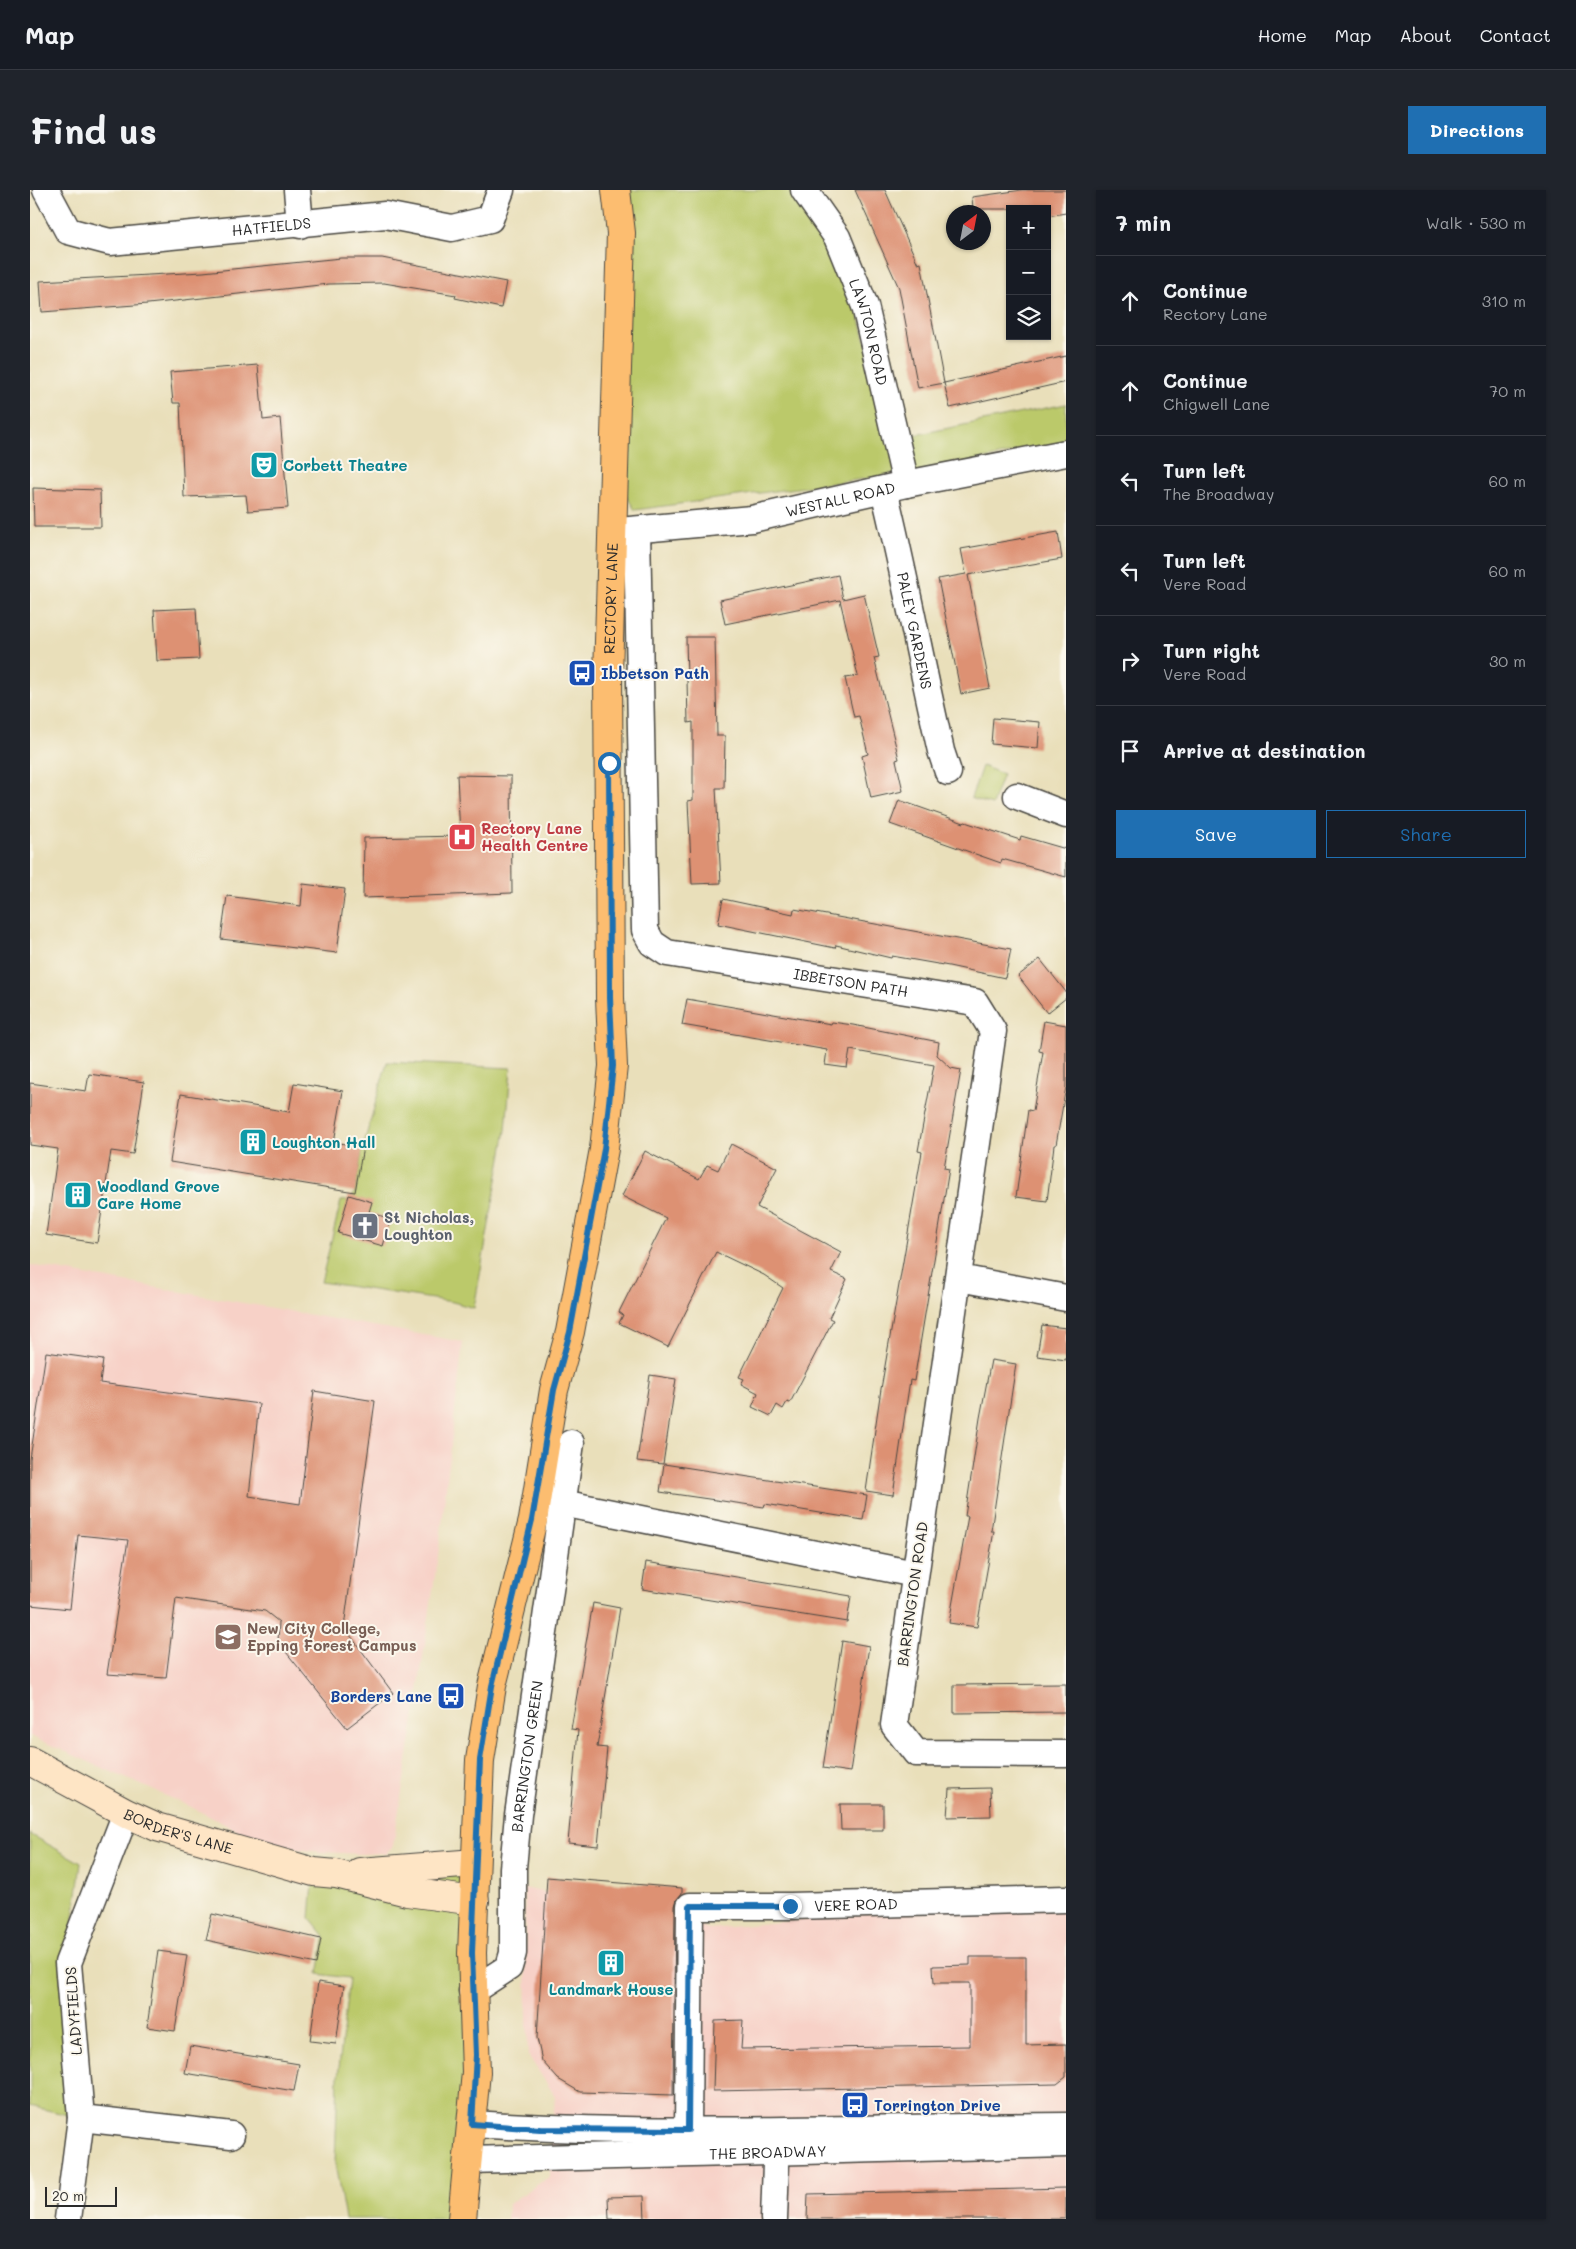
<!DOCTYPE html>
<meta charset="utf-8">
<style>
body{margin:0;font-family:Mali,sans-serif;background:#20242c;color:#f1f3f6}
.controls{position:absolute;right:15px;top:15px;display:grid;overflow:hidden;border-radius:0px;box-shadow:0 1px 4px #0004}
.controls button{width:45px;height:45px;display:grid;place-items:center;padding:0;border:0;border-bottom:1px solid #363941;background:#171b24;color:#f1f3f6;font:25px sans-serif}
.compass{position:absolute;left:916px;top:15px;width:45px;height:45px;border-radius:50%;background:#171b24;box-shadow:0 1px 4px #0004;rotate:32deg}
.scale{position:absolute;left:15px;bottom:12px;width:72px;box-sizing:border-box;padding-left:5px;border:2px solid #2b2b2b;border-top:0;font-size:14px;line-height:18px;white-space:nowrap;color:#2b2b2b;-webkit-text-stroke:4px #fbf7ec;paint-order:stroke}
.stop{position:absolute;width:15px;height:15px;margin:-11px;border:4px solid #1f6fb2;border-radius:50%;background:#fff}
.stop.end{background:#1f6fb2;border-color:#fff;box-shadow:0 1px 5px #0008}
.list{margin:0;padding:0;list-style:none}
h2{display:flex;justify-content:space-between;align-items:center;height:65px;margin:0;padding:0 20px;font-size:21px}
h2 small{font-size:16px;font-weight:400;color:#9ea1a6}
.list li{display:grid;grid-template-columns:32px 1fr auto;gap:15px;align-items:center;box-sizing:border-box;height:90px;padding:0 20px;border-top:1px solid #363941}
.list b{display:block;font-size:19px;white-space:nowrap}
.list p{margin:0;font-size:16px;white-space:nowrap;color:#9ea1a6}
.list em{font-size:16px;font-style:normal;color:#9ea1a6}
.actions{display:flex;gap:10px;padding:15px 20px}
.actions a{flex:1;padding:11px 0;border:1px solid #1f6fb2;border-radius:0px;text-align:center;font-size:18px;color:#1f6fb2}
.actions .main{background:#1f6fb2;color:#fff}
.icon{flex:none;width:28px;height:28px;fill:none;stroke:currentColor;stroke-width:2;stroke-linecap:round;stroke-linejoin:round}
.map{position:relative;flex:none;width:1036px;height:2029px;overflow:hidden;border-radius:0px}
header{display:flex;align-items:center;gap:30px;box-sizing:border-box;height:70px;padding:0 25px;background:#171b24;border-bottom:1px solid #363941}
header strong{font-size:24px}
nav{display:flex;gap:28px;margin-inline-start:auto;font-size:18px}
.intro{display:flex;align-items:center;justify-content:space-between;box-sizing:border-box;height:120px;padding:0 30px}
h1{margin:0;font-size:35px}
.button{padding:12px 22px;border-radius:0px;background:#1f6fb2;color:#fff;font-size:18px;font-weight:700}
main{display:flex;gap:30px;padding:0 30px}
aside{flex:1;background:#171b24;border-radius:0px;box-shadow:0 1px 4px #0004}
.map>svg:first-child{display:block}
</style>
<header>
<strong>Map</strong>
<nav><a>Home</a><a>Map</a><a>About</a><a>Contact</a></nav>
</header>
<div class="intro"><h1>Find us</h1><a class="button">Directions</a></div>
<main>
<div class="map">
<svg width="1036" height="2029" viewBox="0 0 1036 2029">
<rect width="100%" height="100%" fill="#fbf7ec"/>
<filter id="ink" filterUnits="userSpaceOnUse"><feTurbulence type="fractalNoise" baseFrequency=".02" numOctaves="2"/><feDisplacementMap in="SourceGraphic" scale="10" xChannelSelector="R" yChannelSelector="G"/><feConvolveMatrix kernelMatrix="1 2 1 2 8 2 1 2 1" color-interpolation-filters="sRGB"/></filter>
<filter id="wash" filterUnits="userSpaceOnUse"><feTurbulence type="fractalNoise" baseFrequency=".0096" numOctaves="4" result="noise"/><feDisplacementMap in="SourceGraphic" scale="20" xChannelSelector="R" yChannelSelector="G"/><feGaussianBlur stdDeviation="1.12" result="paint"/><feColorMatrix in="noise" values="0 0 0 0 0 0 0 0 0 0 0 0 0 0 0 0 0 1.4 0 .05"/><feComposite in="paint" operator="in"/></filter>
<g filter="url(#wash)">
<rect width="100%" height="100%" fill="#e9dfba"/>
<!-- built -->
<g fill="#f7d1c7">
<path d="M 0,1075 L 433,1152 L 409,1359 L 383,1535 L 363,1656 L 356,1663 L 332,1664 L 291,1662 L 265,1659 L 235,1652 L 234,1654 L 159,1616 L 0,1546 Z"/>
<path d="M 494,1698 L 680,1739 L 898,1717 L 1036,1715 L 1036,2029 L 477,2029 L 478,2014 L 519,1987 L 525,1906 L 498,1865 Z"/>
</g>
<!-- green -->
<g fill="#bbc96b" stroke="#737a4b">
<path d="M 593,0 L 774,0 L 807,47 L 872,281 L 848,287 L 605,320 L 589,294 Z"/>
<path d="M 1036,214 L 1036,252 L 883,284 L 875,247 Z"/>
<path d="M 952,576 L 973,584 L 962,615 L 941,608 Z"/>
<path d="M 357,872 L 481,878 L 476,940 L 444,1118 L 423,1112 L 291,1092 L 311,1011 L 320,1010 L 325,1002 L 333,957 Z"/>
<path d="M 0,1644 L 51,1673 L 38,1773 L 51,1928 L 0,1916 Z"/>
<path d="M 445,1673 L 432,2029 L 315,2029 L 305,1974 L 308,1887 L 319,1788 L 288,1784 L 295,1746 L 280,1728 L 284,1682 Z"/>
</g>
<g id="blocks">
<!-- building -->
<g fill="#dd9173">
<path d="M 825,0 L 855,0 L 888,74 L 891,73 L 914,193 L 888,198 L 869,98 Z"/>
<path d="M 992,0 L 1036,0 L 1036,23 L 1017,26 L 1017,19 L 943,19 L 942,7 Z"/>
<path d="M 311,68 L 352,68 L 476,92 L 471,118 L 425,108 L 426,105 L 354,93 L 299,94 L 118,114 L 12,122 L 10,91 L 173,82 Z"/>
<path d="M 1036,166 L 1036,192 L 920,218 L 914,193 Z"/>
<path d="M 228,175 L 233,230 L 250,228 L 258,318 L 218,321 L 216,305 L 154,307 L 150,213 L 143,213 L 140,182 Z"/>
<path d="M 3,298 L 70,300 L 71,337 L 4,337 Z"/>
<path d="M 1028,342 L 1032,369 L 938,385 L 960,498 L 931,504 L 908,389 L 936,384 L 931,359 Z"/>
<path d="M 808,385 L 813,409 L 834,404 L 849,467 L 844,468 L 869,569 L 866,570 L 873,601 L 841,608 L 832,566 L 838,564 L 829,526 L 824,527 L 815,488 L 828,486 L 810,410 L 695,434 L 690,410 Z"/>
<path d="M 166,418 L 169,469 L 127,471 L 124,420 Z"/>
<path d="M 656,447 L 685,447 L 687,546 L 695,546 L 694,598 L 686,598 L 691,693 L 662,694 L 658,611 L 663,610 L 663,532 L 658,533 Z"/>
<path d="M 963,528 L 1010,532 L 1008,558 L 961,554 Z"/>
<path d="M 427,585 L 481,586 L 482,703 L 333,708 L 334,648 L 430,646 Z"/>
<path d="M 869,610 L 934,633 L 935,632 L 990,650 L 991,646 L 1036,659 L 1036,687 L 972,669 L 971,673 L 860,634 Z"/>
<path d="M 273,694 L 315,699 L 307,763 L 191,749 L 197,706 L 271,716 Z"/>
<path d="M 693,709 L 763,724 L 764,719 L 981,759 L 975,788 L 919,776 L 862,766 L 861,768 L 806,755 L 805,758 L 688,734 Z"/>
<path d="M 1010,769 L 1036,802 L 1036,808 L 1017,823 L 988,786 Z"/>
<path d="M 657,809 L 801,834 L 802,832 L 823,835 L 909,852 L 907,865 L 921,878 L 931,880 L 914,978 L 919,979 L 884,1191 L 880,1190 L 863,1305 L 836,1301 L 851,1199 L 892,962 L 888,961 L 904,875 L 820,860 L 817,878 L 795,875 L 797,860 L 652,835 Z"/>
<path d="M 1014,831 L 1036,835 L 1036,897 L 1026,955 L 1024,955 L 1017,1011 L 986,1007 L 998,920 L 1003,921 L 1013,862 L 1009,861 Z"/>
<path d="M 59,884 L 114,892 L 103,964 L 81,961 L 67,1053 L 16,1045 L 28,959 L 0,955 L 0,893 L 56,901 Z"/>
<path d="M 264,893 L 313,901 L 304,952 L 333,957 L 325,1002 L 140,972 L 151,904 L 259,922 Z"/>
<path d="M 701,954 L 747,978 L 727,1017 L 811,1062 L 801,1082 L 817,1089 L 799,1128 L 803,1130 L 760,1213 L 757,1212 L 753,1219 L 747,1215 L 741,1226 L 722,1217 L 728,1203 L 711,1194 L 714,1189 L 709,1187 L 753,1098 L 734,1085 L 686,1062 L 638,1157 L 589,1133 L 593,1125 L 589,1122 L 636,1028 L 592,1006 L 615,961 L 669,989 L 677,975 L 688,980 Z"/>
<path d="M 319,1005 L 342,1012 L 339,1022 L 361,1029 L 353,1056 L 308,1043 Z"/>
<path d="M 1012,1135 L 1036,1138 L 1036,1170 L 1007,1166 Z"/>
<path d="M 16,1162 L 73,1170 L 70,1193 L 229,1214 L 219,1306 L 270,1314 L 284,1201 L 345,1211 L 314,1437 L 363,1503 L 317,1538 L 248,1452 L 249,1432 L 235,1421 L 146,1408 L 136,1488 L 77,1484 L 98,1350 L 48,1345 L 40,1419 L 0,1415 L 0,1269 Z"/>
<path d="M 961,1170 L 986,1174 L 961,1341 L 964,1341 L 947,1437 L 919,1433 L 938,1326 L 935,1326 L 950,1228 Z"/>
<path d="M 620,1185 L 646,1189 L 633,1274 L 607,1271 Z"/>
<path d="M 634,1274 L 837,1305 L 833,1330 L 735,1314 L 734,1317 L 630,1302 Z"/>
<path d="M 616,1372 L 821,1406 L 817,1432 L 612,1399 Z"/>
<path d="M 563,1413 L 590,1418 L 567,1557 L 577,1558 L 568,1656 L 538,1653 L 548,1540 L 541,1539 Z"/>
<path d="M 812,1451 L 839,1456 L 820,1582 L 793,1578 Z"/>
<path d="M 1036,1494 L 1036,1522 L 924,1523 L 924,1495 Z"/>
<path d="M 960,1598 L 961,1626 L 917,1627 L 919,1599 Z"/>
<path d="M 810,1614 L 853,1614 L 853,1640 L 811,1640 Z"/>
<path d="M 517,1687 L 652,1698 L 652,1703 L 647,1709 L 645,1716 L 643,1905 L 550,1902 L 528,1889 L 512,1871 L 507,1848 Z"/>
<path d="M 182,1724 L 291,1749 L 286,1774 L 176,1750 Z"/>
<path d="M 128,1761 L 157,1765 L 145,1841 L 117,1837 Z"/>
<path d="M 940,1767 L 996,1767 L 996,1855 L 1036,1854 L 1036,1887 L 1027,1894 L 683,1901 L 685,1831 L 713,1830 L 711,1859 L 940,1856 L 940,1793 L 904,1793 L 903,1776 L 940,1775 Z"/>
<path d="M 288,1792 L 314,1796 L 306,1854 L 280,1851 Z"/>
<path d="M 160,1856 L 269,1874 L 264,1901 L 155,1883 Z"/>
<path d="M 1036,1998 L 1036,2029 L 777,2029 L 778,2004 Z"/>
<path d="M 614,2006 L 615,2029 L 579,2029 L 578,2007 Z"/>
</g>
</g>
</g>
<g filter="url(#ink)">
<use href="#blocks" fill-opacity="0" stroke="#484640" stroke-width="1"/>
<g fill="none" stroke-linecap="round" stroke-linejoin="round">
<defs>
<g id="street">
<path id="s1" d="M 16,0 L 38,41 L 80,52 L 355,25 L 422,38 L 460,29 L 471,0"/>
<path d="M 267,0 L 270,35"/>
<path id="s2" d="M 774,0 L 807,47 L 835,116 L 876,294"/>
<path id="s3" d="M 854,300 C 875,386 891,474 911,561 L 918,582"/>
<path id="s4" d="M 607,340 L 615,740 L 622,753 L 637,763 L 945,812 L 963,841 L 864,1535 L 886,1563 L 1036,1564"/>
<path id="s5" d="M 589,341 L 722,329 L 876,294 L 1036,263"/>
<path d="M 987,606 L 1036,625"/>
<path d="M 929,1088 L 1036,1108"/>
<path d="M 532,1313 L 885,1384"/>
<path id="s6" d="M 442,1801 L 479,1777 L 483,1763 L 483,1678 L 488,1625 L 541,1253"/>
<path d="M 51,1928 L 201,1945"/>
<path d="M 442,1934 C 640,1947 838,1937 1036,1936"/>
<path id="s7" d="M 658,1940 L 660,1716 L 761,1716 L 1036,1709"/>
<path id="s8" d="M 439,1970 L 1036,1954"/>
<path d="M 38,2029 L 51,1928 L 38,1773 L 96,1623"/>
<path d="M 744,2029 L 747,1945"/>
</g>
<g id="secondary">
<path id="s9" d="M 0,1571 L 96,1623 L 127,1637 L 284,1682 L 306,1684 L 377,1702 L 445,1711"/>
<path d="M 330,1682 L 445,1673"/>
</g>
<g id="primary">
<path id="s10" d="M 432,2029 L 446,1882 L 442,1763 L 450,1570 L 462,1496 L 503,1330 L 524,1200 L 540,1142 L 574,959 L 583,876 L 580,808 L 578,485 L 591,43 L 586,0"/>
</g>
</defs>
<!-- street casing -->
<use href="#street" stroke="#484640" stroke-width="29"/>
<!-- secondary casing -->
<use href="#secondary" stroke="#484640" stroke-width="30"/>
<!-- primary casing -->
<use href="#primary" stroke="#484640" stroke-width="30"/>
<!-- street -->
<use href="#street" stroke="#fff" stroke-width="26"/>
<!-- secondary -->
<use href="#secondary" stroke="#fee5c5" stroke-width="28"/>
<!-- primary -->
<use href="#primary" stroke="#fcbd6f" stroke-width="28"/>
</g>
</g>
<g fill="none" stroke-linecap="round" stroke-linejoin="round" filter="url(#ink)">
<!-- route -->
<path stroke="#1f6fb2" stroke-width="6" d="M 579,573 L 580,808 L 583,876 L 574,959 L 540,1142 L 524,1200 L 502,1330 L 462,1496 L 450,1570 L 442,1763 L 446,1865 L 442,1934 L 510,1939 L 658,1940 L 660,1716 L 760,1716"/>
</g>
<!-- icons -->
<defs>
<symbol id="theatre-square" viewBox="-11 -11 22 22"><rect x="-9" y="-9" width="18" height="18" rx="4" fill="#0f9aa8" stroke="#fbf7ec"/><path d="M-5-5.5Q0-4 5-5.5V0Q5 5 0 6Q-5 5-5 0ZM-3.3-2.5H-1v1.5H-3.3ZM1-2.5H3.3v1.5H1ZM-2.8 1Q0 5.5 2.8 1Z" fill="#fff"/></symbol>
<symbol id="bus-square" viewBox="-11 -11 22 22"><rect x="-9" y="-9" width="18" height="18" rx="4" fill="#1a4fb4" stroke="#fbf7ec"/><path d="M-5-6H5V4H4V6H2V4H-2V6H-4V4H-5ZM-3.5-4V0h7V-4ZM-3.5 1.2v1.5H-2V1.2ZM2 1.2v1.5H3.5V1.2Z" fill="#fff"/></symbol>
<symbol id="hospital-square" viewBox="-11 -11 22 22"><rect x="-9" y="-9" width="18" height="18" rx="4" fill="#e0444e" stroke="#fbf7ec"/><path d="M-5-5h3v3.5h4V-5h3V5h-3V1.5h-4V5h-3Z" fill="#fff"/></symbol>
<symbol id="building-square" viewBox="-11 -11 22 22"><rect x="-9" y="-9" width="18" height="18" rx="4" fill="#0f9aa8" stroke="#fbf7ec"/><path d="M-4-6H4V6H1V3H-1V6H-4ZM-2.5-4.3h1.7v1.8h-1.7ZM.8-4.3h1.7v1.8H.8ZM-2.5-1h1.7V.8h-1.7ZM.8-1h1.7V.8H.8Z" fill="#fff"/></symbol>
<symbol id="church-square" viewBox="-11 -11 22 22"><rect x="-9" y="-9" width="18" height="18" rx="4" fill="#6b7280" stroke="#fbf7ec"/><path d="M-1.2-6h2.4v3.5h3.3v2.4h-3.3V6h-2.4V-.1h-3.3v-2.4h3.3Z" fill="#fff"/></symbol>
<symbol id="university-square" viewBox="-11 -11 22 22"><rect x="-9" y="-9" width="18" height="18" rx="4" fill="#8d6e63" stroke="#fbf7ec"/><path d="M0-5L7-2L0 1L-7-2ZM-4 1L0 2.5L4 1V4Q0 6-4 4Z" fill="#fff"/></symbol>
</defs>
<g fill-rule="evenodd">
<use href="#theatre-square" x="218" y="259" width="32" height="32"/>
<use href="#bus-square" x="536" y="467" width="32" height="32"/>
<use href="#hospital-square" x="416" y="631" width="32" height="32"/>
<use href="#building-square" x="207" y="936" width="32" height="32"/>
<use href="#building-square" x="32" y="989" width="32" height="32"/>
<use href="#church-square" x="319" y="1020" width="32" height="32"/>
<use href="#university-square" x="182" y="1431" width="32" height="32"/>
<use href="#bus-square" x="405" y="1490" width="32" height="32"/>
<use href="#building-square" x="565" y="1757" width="32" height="32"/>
<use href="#bus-square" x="809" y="1899" width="32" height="32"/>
</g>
<g text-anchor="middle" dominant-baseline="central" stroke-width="4" stroke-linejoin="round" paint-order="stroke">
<!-- street labels -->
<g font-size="15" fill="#2b2b2b" stroke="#fbf7ec">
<text stroke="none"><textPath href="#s1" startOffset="252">HATFIELDS</textPath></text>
<text stroke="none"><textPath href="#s2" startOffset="158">LAWTON ROAD</textPath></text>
<text stroke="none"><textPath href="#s5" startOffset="224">WESTALL ROAD</textPath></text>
<text stroke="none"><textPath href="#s10" startOffset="1635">RECTORY LANE</textPath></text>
<text stroke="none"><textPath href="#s3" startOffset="144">PALEY GARDENS</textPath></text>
<text stroke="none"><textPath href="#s4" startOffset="619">IBBETSON PATH</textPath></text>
<text transform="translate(882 1404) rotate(-82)">BARRINGTON ROAD</text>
<text stroke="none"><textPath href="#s6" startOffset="256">BARRINGTON GREEN</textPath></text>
<text stroke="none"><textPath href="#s9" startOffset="165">BORDER'S LANE</textPath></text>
<text stroke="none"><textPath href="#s7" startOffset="390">VERE ROAD</textPath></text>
<text transform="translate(43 1821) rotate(-94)">LADYFIELDS</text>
<text stroke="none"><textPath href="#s8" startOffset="299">THE BROADWAY</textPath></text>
</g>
<!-- culture labels -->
<g font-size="15" font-weight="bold" fill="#0d838f" stroke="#fbf7ec" text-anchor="start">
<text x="253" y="275">Corbett Theatre</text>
<text x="242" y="952">Loughton Hall</text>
<text x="67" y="996">Woodland Grove<tspan x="67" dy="17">Care Home</tspan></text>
<text x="581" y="1799" text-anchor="middle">Landmark House</text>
</g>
<!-- transit labels -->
<g font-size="15" font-weight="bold" fill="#164399" stroke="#fbf7ec" text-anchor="start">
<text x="571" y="483">Ibbetson Path</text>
<text x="402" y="1506" text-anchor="end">Borders Lane</text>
<text x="844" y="1915">Torrington Drive</text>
</g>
<!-- health labels -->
<g font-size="15" font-weight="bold" fill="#be3a42" stroke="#fbf7ec" text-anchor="start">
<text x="451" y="638">Rectory Lane<tspan x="451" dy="17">Health Centre</tspan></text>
</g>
<!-- worship labels -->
<g font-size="15" font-weight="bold" fill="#5b616d" stroke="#fbf7ec" text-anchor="start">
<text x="354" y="1027">St Nicholas,<tspan x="354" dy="17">Loughton</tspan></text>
</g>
<!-- education labels -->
<g font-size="15" font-weight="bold" fill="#785e54" stroke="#fbf7ec" text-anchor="start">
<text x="217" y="1438">New City College,<tspan x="217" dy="17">Epping Forest Campus</tspan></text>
</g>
</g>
</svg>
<div class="controls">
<button>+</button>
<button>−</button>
<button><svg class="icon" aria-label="layers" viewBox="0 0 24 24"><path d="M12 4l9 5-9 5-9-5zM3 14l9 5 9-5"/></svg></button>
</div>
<svg class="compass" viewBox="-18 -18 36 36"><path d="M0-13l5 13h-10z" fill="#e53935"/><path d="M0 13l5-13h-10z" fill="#9ea1a6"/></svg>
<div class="scale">20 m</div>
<div class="stop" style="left:579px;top:573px"></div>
<div class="stop end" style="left:760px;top:1716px"></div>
</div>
<aside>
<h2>7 min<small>Walk · 530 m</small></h2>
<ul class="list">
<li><svg class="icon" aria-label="ahead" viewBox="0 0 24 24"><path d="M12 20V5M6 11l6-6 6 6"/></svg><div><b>Continue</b><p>Rectory Lane</p></div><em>310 m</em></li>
<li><svg class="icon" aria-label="ahead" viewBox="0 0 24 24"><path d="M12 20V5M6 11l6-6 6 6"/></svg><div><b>Continue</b><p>Chigwell Lane</p></div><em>70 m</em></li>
<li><svg class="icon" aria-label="left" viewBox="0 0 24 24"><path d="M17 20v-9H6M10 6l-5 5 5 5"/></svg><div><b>Turn left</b><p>The Broadway</p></div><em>60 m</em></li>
<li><svg class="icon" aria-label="left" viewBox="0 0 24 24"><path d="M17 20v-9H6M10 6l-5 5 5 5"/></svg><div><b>Turn left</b><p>Vere Road</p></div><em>60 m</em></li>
<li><svg class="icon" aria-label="right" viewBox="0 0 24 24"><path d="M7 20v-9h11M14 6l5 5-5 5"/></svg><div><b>Turn right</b><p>Vere Road</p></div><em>30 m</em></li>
<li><svg class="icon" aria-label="arrive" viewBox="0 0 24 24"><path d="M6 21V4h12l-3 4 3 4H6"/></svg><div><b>Arrive at destination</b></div></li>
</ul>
<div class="actions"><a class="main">Save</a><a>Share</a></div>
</aside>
</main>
